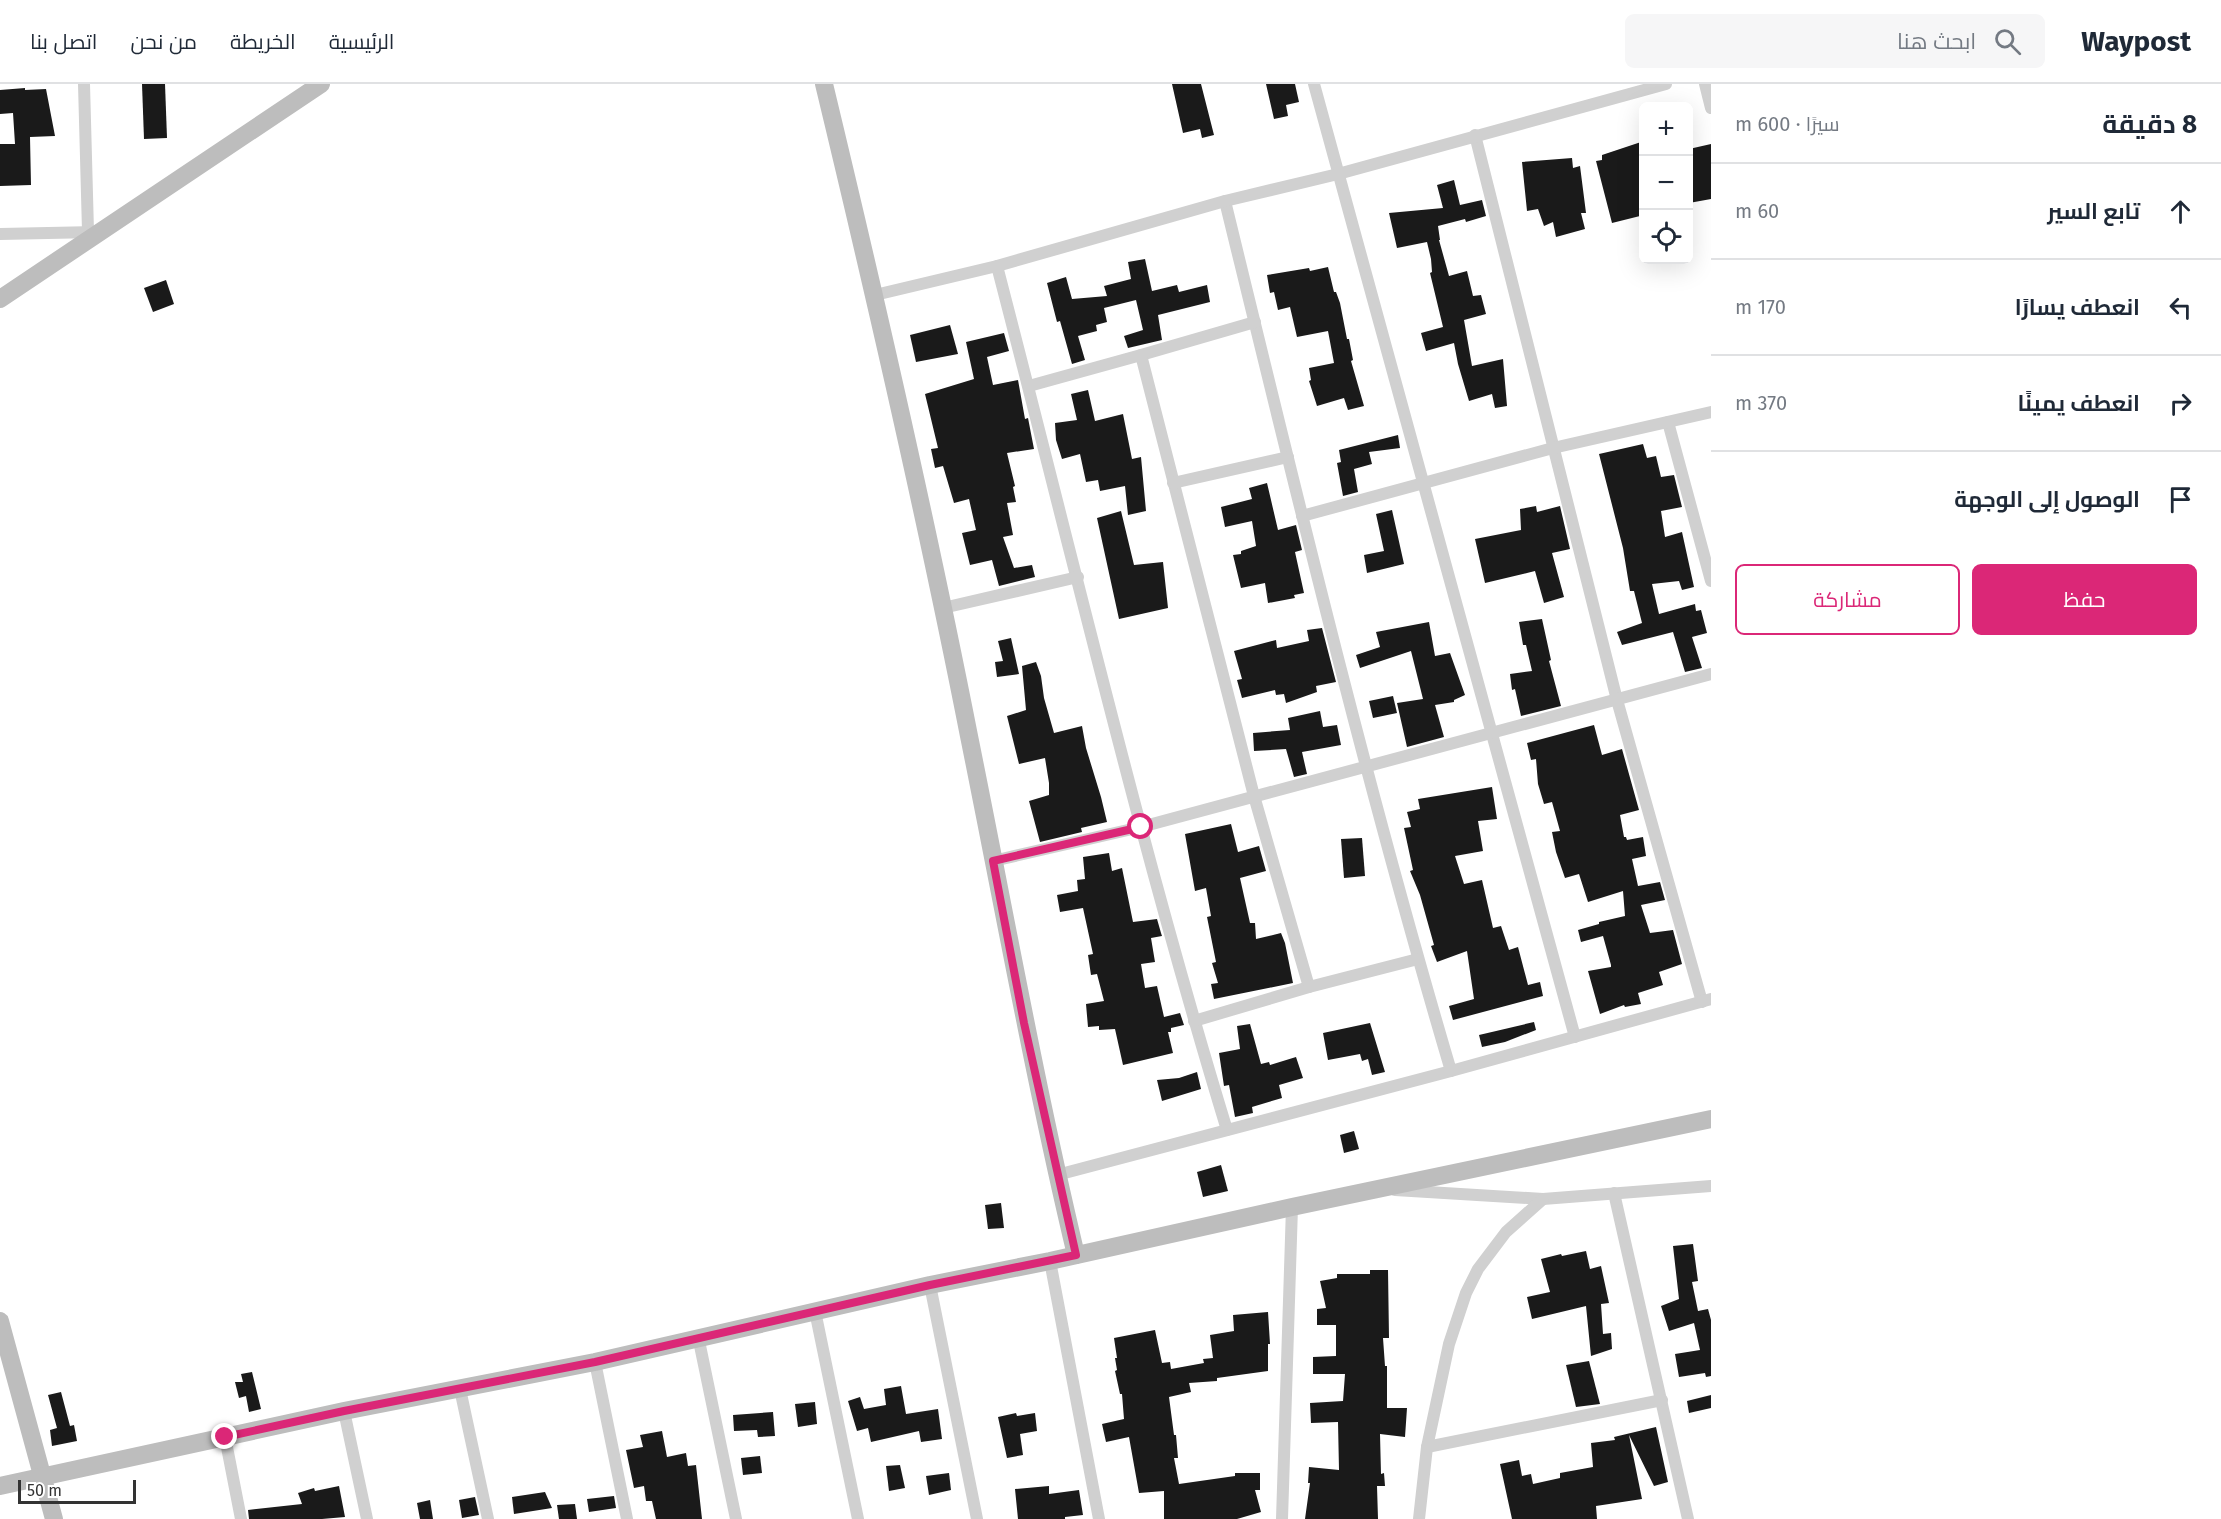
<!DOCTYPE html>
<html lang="ar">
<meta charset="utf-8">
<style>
body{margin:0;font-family:"Fira Sans",Cairo,sans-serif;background:#f6f6f7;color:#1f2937;direction:rtl}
.controls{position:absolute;right:18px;top:18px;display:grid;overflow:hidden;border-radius:9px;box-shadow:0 6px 24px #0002}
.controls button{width:54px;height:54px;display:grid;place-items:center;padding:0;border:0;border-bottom:2px solid #e0e1e3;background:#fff;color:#1f2937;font:30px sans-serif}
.scale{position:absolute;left:18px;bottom:15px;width:118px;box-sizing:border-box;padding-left:6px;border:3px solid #333;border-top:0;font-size:16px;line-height:21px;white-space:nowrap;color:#333;-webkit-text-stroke:4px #fff;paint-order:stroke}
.stop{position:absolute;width:18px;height:18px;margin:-14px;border:4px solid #db2777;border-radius:50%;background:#fff}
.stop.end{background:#db2777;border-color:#fff;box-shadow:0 2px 6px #0008}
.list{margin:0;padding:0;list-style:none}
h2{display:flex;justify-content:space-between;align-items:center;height:78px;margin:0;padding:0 24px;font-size:26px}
h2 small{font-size:20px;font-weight:400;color:#747a83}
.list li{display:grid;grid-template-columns:39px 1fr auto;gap:18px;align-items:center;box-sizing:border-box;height:96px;padding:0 24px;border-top:2px solid #e0e1e3}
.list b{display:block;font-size:22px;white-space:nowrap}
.list em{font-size:20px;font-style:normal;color:#747a83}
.actions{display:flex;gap:12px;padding:18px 24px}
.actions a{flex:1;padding:14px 0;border:2px solid #db2777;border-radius:9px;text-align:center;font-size:21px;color:#db2777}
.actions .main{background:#db2777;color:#fff}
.icon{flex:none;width:33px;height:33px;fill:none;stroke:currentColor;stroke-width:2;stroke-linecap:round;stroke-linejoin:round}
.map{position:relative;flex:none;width:1711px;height:1435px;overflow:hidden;direction:ltr}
header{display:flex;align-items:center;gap:36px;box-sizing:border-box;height:84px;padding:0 30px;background:#fff;border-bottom:2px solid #e0e1e3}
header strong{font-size:28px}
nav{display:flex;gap:33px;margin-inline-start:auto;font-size:21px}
.search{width:420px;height:54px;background:#f6f6f7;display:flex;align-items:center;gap:15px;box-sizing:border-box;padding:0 21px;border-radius:9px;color:#747a83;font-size:22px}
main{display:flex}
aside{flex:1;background:#fff}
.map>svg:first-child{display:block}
</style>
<header>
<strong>Waypost</strong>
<div class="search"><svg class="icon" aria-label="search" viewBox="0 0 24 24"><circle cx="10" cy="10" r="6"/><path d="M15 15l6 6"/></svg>ابحث هنا</div>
<nav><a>الرئيسية</a><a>الخريطة</a><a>من نحن</a><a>اتصل بنا</a></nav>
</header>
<main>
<aside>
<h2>8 دقيقة<small>سيرًا · 600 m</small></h2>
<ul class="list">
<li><svg class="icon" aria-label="ahead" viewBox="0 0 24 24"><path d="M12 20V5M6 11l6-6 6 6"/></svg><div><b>تابع السير</b></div><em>60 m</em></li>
<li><svg class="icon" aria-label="left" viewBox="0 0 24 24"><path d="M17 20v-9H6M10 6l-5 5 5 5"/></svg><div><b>انعطف يسارًا</b></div><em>170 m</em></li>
<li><svg class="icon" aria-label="right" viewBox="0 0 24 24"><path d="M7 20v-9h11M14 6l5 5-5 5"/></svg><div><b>انعطف يمينًا</b></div><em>370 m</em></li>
<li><svg class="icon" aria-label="arrive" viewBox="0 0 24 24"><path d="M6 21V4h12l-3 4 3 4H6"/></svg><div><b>الوصول إلى الوجهة</b></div></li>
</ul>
<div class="actions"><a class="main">حفظ</a><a>مشاركة</a></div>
</aside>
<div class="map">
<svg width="1711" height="1435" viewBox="0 0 1711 1435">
<rect width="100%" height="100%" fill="#fff"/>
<!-- building -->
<g fill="#1a1a1a">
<path d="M 142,0 L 165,0 L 167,54 L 144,55 Z"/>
<path d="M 1172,0 L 1201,0 L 1214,51 L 1202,54 L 1200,45 L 1183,49 Z"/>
<path d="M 1266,0 L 1295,0 L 1299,18 L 1286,21 L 1288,32 L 1274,35 Z"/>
<path d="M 25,4 L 25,6 L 46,5 L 55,52 L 30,53 L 31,101 L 0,102 L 0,60 L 15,60 L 13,29 L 0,30 L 0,6 Z"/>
<path d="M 1644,57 L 1644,131 L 1612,139 L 1596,77 L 1602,76 L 1602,71 Z"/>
<path d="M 1711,60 L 1711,115 L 1689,119 L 1689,65 Z"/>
<path d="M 1572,74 L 1573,84 L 1580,82 L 1586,129 L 1581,129 L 1585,145 L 1556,153 L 1553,138 L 1544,142 L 1538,125 L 1527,127 L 1522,78 Z"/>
<path d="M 1454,96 L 1460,121 L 1482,116 L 1486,132 L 1466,138 L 1465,135 L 1438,142 L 1440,156 L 1439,156 L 1449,192 L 1467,187 L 1473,212 L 1481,211 L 1486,230 L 1464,236 L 1472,282 L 1503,275 L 1507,322 L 1495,324 L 1492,310 L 1469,317 L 1458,280 L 1454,259 L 1426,267 L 1421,249 L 1443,243 L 1430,189 L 1432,188 L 1431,175 L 1427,158 L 1397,164 L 1389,129 L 1443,124 L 1437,101 Z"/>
<path d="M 1145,175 L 1152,207 L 1177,201 L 1179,208 L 1207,201 L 1210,218 L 1158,231 L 1162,256 L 1128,264 L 1124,252 L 1143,246 L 1136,216 L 1104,224 L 1107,238 L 1096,241 L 1097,247 L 1078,252 L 1085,276 L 1072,280 L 1060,237 L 1057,238 L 1047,199 L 1066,193 L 1072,215 L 1107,212 L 1104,202 L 1131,195 L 1128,178 Z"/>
<path d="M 1328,183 L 1334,208 L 1336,208 L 1340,219 L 1347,255 L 1349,255 L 1353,276 L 1351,277 L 1364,322 L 1348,326 L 1344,314 L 1317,322 L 1309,297 L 1311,296 L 1309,284 L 1334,279 L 1328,247 L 1297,253 L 1290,223 L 1278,226 L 1274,208 L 1270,209 L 1267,191 L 1309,184 L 1310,187 Z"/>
<path d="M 166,196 L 174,220 L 153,228 L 144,204 Z"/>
<path d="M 950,241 L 958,270 L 916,278 L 910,251 Z"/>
<path d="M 1004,249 L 1009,267 L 987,273 L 993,301 L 1018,296 L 1025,335 L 1028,334 L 1034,365 L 1007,369 L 1015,402 L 1013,403 L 1016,418 L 1007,419 L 1013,451 L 1003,453 L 1014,484 L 1032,481 L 1035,493 L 999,502 L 992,476 L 970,481 L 962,449 L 976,446 L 969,415 L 954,419 L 943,382 L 935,384 L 931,365 L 938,364 L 925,310 L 974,295 L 966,258 Z"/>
<path d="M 1088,306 L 1095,337 L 1123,330 L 1132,375 L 1141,373 L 1146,427 L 1128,431 L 1125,402 L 1100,407 L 1098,396 L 1086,398 L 1080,370 L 1062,375 L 1056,356 L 1055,339 L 1077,336 L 1071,310 Z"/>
<path d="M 1398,351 L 1400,364 L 1369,368 L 1372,380 L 1354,385 L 1358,408 L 1343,412 L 1337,379 L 1341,378 L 1339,366 Z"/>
<path d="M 1643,360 L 1647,374 L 1656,372 L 1661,393 L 1674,391 L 1682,423 L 1661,427 L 1665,453 L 1682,448 L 1694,503 L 1682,506 L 1679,497 L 1652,500 L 1659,530 L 1695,520 L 1696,527 L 1701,526 L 1707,549 L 1692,553 L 1702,584 L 1685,588 L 1673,548 L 1622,561 L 1617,548 L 1642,539 L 1634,507 L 1630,507 L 1623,464 L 1599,370 Z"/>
<path d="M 1267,399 L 1278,446 L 1296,441 L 1302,466 L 1295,468 L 1304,509 L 1294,511 L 1295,514 L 1268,519 L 1265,499 L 1241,504 L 1233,471 L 1241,470 L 1241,467 L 1256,462 L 1252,437 L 1225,443 L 1221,423 L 1252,415 L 1249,404 Z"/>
<path d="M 1536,422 L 1537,428 L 1560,422 L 1570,465 L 1552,469 L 1564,513 L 1544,519 L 1535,487 L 1485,499 L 1475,455 L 1521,446 L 1520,425 Z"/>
<path d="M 1392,426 L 1404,480 L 1367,489 L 1364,471 L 1384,467 L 1376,430 Z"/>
<path d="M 1121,427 L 1134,481 L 1163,478 L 1168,524 L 1119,535 L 1097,434 Z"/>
<path d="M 1542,535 L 1551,576 L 1549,577 L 1561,622 L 1521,632 L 1515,605 L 1512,606 L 1510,590 L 1532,587 L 1526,561 L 1523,561 L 1519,538 Z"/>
<path d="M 1429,538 L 1435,572 L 1450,569 L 1465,611 L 1454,616 L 1454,618 L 1435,621 L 1444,653 L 1407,663 L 1397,619 L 1423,615 L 1411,567 L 1360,584 L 1356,571 L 1380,563 L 1376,548 Z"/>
<path d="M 1322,544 L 1336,598 L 1316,602 L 1317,608 L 1286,619 L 1284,610 L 1276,611 L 1275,606 L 1242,614 L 1237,596 L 1242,595 L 1234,567 L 1276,556 L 1277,564 L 1309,557 L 1307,546 Z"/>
<path d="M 1011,554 L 1019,590 L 997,593 L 995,578 L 1003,577 L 998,557 Z"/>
<path d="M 1036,578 L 1041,592 L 1044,614 L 1054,649 L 1082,642 L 1086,664 L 1101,713 L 1107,738 L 1081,744 L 1082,748 L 1040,758 L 1029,717 L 1049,711 L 1049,699 L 1045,674 L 1019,680 L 1007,632 L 1026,626 L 1022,582 Z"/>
<path d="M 1393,612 L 1397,629 L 1373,634 L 1369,617 Z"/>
<path d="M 1320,627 L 1323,643 L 1337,641 L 1341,661 L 1302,668 L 1307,690 L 1294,693 L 1286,665 L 1254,667 L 1253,649 L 1290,646 L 1288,634 Z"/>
<path d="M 1594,641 L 1602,671 L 1622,665 L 1639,726 L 1620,731 L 1624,753 L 1626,753 L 1627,756 L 1643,753 L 1646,772 L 1632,775 L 1638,802 L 1660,798 L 1665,816 L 1641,821 L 1650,849 L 1673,846 L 1682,880 L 1659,888 L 1663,901 L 1638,909 L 1641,920 L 1625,923 L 1624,921 L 1600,930 L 1588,887 L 1611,883 L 1611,881 L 1603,852 L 1581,858 L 1578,846 L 1599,840 L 1599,838 L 1625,832 L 1623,807 L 1588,818 L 1579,790 L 1565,794 L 1556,768 L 1552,748 L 1560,747 L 1552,718 L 1544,720 L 1538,700 L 1536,675 L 1531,676 L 1527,659 Z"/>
<path d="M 1492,703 L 1497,735 L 1478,737 L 1483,767 L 1455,772 L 1464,800 L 1482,796 L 1493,844 L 1501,842 L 1509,866 L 1518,863 L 1528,901 L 1540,898 L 1543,912 L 1453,936 L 1449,922 L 1474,915 L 1467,867 L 1437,878 L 1431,862 L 1434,861 L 1420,811 L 1410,787 L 1413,786 L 1404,744 L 1411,743 L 1407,728 L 1420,725 L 1418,715 Z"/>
<path d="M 1231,740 L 1238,768 L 1259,762 L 1266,787 L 1240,794 L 1250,839 L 1255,839 L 1256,855 L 1281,849 L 1285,859 L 1293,899 L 1214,915 L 1211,900 L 1218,899 L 1212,879 L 1216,878 L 1207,833 L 1211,832 L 1206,804 L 1195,807 L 1185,750 Z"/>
<path d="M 1362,754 L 1365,792 L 1344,794 L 1341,755 Z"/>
<path d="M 1109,769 L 1112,787 L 1122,784 L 1133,838 L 1157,835 L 1161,849 L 1162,852 L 1151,854 L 1155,878 L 1141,880 L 1145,904 L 1157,902 L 1164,933 L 1180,929 L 1184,941 L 1171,944 L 1171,948 L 1168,948 L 1173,969 L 1123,981 L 1115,945 L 1099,946 L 1099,942 L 1088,943 L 1086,920 L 1104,917 L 1097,890 L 1091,891 L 1088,871 L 1093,870 L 1083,824 L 1060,828 L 1057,811 L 1078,807 L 1077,796 L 1085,795 L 1083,773 Z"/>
<path d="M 1534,938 L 1536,946 L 1505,958 L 1482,963 L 1479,951 Z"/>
<path d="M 1370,939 L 1385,988 L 1372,991 L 1368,975 L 1362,977 L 1360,970 L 1328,976 L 1323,949 Z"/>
<path d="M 1250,940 L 1261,980 L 1269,978 L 1270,981 L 1296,973 L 1303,994 L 1279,1001 L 1282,1014 L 1252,1023 L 1253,1029 L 1235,1033 L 1229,1001 L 1224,1002 L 1219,969 L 1240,965 L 1237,942 Z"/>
<path d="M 1197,988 L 1201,1005 L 1162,1017 L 1157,996 L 1179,994 Z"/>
<path d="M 1354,1047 L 1359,1065 L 1344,1069 L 1340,1051 Z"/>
<path d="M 1221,1081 L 1228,1107 L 1203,1113 L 1197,1088 Z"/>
<path d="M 1001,1119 L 1004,1144 L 988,1145 L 985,1121 Z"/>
<path d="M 1693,1160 L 1698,1197 L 1692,1198 L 1698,1227 L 1708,1225 L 1711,1236 L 1711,1292 L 1706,1293 L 1705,1289 L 1679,1293 L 1675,1270 L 1700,1266 L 1694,1239 L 1669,1247 L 1661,1222 L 1679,1215 L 1673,1162 Z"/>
<path d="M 1586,1167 L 1590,1185 L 1601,1182 L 1609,1219 L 1601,1220 L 1603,1250 L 1611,1249 L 1612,1265 L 1591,1272 L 1586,1222 L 1532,1235 L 1527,1213 L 1550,1208 L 1541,1175 L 1561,1170 L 1562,1172 Z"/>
<path d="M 1370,1186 L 1388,1186 L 1389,1254 L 1383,1254 L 1385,1282 L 1387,1282 L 1387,1324 L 1407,1324 L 1405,1353 L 1380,1350 L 1381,1390 L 1384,1389 L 1385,1402 L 1377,1402 L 1378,1435 L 1305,1435 L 1310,1399 L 1308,1399 L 1309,1383 L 1339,1386 L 1338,1338 L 1311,1339 L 1310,1319 L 1343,1317 L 1345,1290 L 1313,1290 L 1313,1273 L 1336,1272 L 1336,1241 L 1317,1241 L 1317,1225 L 1326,1224 L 1320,1197 L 1337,1194 L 1337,1190 L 1370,1190 Z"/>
<path d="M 1268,1228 L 1270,1260 L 1268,1260 L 1268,1287 L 1217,1294 L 1217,1297 L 1189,1299 L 1191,1308 L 1169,1313 L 1174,1351 L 1176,1351 L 1178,1374 L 1174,1374 L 1179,1400 L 1235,1392 L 1235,1389 L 1260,1389 L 1260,1406 L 1255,1406 L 1261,1428 L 1237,1435 L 1164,1435 L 1164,1407 L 1139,1409 L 1129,1353 L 1106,1358 L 1102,1340 L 1124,1335 L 1122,1310 L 1120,1310 L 1115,1287 L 1117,1286 L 1115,1274 L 1117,1274 L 1114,1254 L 1155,1246 L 1162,1279 L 1170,1278 L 1171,1285 L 1204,1279 L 1203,1275 L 1213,1274 L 1210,1251 L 1234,1247 L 1233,1231 Z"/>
<path d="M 1589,1277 L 1600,1320 L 1576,1323 L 1566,1281 Z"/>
<path d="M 252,1288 L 261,1325 L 249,1328 L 246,1312 L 239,1314 L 235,1298 L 243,1298 L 241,1290 Z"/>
<path d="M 901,1302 L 906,1330 L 938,1325 L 942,1355 L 921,1358 L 919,1347 L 871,1358 L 868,1344 L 857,1347 L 848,1317 L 860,1313 L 864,1325 L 886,1321 L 884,1305 Z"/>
<path d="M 61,1308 L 70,1342 L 74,1341 L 77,1357 L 52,1362 L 50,1346 L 57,1344 L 48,1311 Z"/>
<path d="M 1711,1311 L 1711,1324 L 1689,1329 L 1687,1317 Z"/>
<path d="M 815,1318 L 817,1340 L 798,1343 L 795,1320 Z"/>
<path d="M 773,1328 L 775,1352 L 758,1353 L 757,1346 L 734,1347 L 733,1331 Z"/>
<path d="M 1016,1329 L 1017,1332 L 1035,1329 L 1037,1347 L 1020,1350 L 1023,1371 L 1007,1374 L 998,1333 Z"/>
<path d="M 1656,1343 L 1668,1398 L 1654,1402 L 1629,1351 L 1642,1415 L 1596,1422 L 1597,1435 L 1512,1435 L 1500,1380 L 1519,1376 L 1522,1392 L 1531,1390 L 1533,1400 L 1560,1394 L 1560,1389 L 1593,1383 L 1591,1359 L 1615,1356 L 1614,1353 Z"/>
<path d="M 662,1347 L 667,1373 L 686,1369 L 688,1382 L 696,1381 L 702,1435 L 656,1435 L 652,1417 L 646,1417 L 644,1402 L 634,1404 L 626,1366 L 643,1363 L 640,1351 Z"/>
<path d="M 760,1372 L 762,1389 L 743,1391 L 741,1374 Z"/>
<path d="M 900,1381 L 905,1404 L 889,1407 L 886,1382 Z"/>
<path d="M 949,1389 L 951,1406 L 929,1411 L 926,1392 Z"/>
<path d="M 339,1402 L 345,1433 L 322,1435 L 249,1435 L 248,1426 L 302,1420 L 298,1409 L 314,1404 L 315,1407 Z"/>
<path d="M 1049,1402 L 1049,1410 L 1079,1406 L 1083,1431 L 1065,1433 L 1065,1435 L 1018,1435 L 1015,1405 Z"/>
<path d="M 545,1408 L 552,1424 L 514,1430 L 512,1413 Z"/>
<path d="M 614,1412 L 616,1424 L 589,1428 L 587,1415 Z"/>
<path d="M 475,1413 L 479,1431 L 462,1434 L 459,1416 Z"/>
<path d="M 430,1416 L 433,1435 L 420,1435 L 417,1419 Z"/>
<path d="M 575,1420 L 577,1435 L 559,1435 L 557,1421 Z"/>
</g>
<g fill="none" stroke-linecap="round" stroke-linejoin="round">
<!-- street -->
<g stroke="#d0d0d0" stroke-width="12">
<path d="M 84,0 L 88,147"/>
<path d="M 1314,0 L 1575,953"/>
<path d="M 1705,0 L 1711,24"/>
<path d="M 1475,51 L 1617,616 L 1702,918"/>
<path d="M 1225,117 C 1296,408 1366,700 1451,987"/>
<path d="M 0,150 L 96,148"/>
<path d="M 997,182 C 1072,470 1140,761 1227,1046"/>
<path d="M 875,211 L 997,182 L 1225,117 L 1338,90 L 1666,0"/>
<path d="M 1141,271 L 1255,238"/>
<path d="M 1029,302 L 1141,271 L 1254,712 L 1309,903 L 1194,937"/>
<path d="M 1668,338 L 1711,497"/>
<path d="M 1173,399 L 1288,373"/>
<path d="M 1302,432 L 1553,364 L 1711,328"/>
<path d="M 943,524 L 1078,493"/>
<path d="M 993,777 L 1141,743 L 1711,590"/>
<path d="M 1309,903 L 1418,875"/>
<path d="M 1057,1091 L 1451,987 L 1711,915"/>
<path d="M 1395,1106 L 1543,1115 L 1711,1102"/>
<path d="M 1614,1109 L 1688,1435"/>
<path d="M 1050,1177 L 1099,1435"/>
<path d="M 930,1201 L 977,1435"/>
<path d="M 815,1227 L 858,1435"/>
<path d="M 698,1252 L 736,1435"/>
<path d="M 595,1278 L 627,1435"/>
<path d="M 460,1305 L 488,1435"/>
<path d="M 344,1327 L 367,1435"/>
<path d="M 225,1353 L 241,1435"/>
<path d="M 1427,1363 L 1662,1316"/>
<path d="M 1282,1435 L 1292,1123"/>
<path d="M 1419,1435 L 1427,1363 L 1449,1260 L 1466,1209 L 1478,1185 L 1506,1148 L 1543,1115"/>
</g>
<!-- secondary -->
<g stroke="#bdbdbd" stroke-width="18">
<path d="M 824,0 C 876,216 926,433 969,652 C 1004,825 1035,999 1076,1171"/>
<path d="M 0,215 L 321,0"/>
<path d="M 0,1237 L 54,1435"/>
<path d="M 0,1402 L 344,1327 L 595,1278 L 930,1201 L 1050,1177 L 1292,1123 L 1711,1035"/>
</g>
</g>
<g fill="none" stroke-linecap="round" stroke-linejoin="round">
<!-- route -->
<path stroke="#db2777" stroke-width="8" d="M 225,1353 L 344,1327 L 595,1278 L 930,1201 L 1076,1171 L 1024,939 L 993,777 L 1141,743"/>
</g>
</svg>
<div class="controls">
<button>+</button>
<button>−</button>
<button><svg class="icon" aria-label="locate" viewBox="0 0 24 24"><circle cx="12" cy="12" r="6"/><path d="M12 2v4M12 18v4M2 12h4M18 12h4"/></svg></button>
</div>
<div class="scale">50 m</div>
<div class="stop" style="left:1141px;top:743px"></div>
<div class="stop end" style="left:225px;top:1353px"></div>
</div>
</main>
